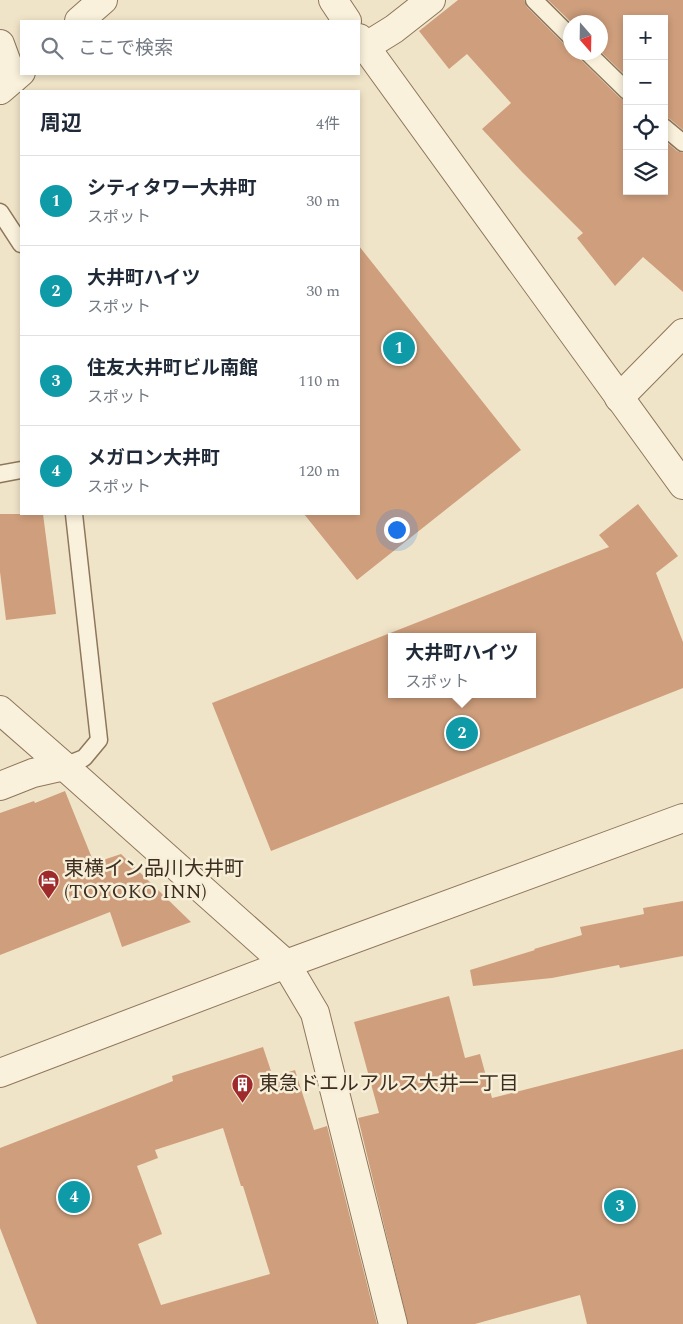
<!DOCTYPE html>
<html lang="ja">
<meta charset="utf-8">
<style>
body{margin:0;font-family:Spectral,"Noto Sans JP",serif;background:#f6f6f7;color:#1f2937}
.controls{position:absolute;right:15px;top:15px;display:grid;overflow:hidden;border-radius:0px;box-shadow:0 2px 8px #0003}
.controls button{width:45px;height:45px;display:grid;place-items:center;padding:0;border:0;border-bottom:1px solid #e0e1e3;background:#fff;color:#1f2937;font:25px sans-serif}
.compass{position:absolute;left:563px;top:15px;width:45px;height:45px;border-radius:50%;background:#fff;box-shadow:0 2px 8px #0003;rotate:160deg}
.you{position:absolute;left:396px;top:529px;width:18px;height:18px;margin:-12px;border:4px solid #fff;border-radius:50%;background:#1a73e8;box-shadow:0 0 0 8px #1a73e833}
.badge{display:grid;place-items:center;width:32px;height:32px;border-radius:50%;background:#1a73e8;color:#fff;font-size:16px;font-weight:700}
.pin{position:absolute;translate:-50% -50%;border:2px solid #fff;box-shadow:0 1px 5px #0006}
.popup{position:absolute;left:388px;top:633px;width:148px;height:65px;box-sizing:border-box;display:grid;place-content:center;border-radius:0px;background:#fff;filter:drop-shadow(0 1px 4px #0005);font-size:16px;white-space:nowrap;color:#747a83}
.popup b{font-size:19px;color:#1f2937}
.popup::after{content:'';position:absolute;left:50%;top:100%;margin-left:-10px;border:10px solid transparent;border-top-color:#fff}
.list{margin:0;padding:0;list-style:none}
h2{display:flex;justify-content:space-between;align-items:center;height:65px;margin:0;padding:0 20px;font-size:21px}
h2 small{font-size:16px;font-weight:400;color:#747a83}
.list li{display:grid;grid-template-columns:32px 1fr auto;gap:15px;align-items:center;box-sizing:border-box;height:90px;padding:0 20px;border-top:1px solid #e0e1e3}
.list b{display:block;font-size:19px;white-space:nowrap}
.list p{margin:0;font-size:16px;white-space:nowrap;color:#747a83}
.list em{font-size:16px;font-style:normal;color:#747a83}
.icon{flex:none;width:28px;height:28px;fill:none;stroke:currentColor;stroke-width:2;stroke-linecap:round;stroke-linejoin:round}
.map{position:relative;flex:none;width:683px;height:1324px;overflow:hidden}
.search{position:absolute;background:#fff;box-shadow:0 2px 8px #0003;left:20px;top:20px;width:340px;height:55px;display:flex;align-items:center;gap:12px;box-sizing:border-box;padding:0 18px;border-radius:0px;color:#747a83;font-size:19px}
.panel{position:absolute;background:#fff;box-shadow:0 2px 8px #0003;left:20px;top:90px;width:340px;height:425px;border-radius:0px}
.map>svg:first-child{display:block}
</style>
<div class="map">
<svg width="683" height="1324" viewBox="0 0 683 1324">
<rect width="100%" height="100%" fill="#f0e4c8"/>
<!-- building -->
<g fill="#cf9f7d" fill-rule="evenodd">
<path d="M 458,0 L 524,0 L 527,7 L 563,43 L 567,45 L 570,46 L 570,52 L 577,52 L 580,59 L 620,98 L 627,101 L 627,191 L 664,191 L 664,140 L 677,151 L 683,153 L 683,292 L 643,257 L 615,286 L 577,238 L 583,233 L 522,172 L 482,129 L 511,103 L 467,54 L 449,69 L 419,31 Z"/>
<path d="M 548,0 L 683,0 L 683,130 L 670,119 L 664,117 L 664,19 L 627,19 L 627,77 L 600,51 L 600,22 L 571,22 Z"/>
<path d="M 359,246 L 521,450 L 357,580 L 304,514 L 359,514 Z"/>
<path d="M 638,504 L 678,556 L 656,573 L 683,642 L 683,688 L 271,851 L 212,703 L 609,547 L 599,535 ZM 392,637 L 532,637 L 532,694 L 392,694 Z"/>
<path d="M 0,514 L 43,514 L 56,614 L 6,620 L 0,572 Z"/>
<path d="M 65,791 L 94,863 L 121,854 L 191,922 L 122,947 L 110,912 L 0,955 L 0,813 L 34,801 L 35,803 Z"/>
<path d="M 683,901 L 683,956 L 620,968 L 619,965 L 552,978 L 473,986 L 470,970 L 535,950 L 534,949 L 582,935 L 580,927 L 644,914 L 643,908 Z"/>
<path d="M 449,996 L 465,1058 L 480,1054 L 492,1098 L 683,1049 L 683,1324 L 587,1324 L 580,1295 L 475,1324 L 408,1324 L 358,1118 L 379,1113 L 354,1022 Z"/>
<path d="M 263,1047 L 273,1077 L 295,1070 L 314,1130 L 327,1126 L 377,1324 L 37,1324 L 0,1228 L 0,1148 L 173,1081 L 172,1076 ZM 223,1128 L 241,1186 L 243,1186 L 270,1274 L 161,1305 L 138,1244 L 162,1234 L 137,1166 L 158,1158 L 155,1150 Z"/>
</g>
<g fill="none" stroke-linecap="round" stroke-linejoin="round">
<defs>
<g id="service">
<path d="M 534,0 L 570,36"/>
<path d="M 587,52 L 627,91"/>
<path d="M 664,127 L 683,143"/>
<path d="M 0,212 L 21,244"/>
<path d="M 0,474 L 21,470"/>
<path d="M 64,766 L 84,758 L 99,740 L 74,514"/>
</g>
<g id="minor">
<path d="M 0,44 L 13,79"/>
<path d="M 365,47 L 394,29 L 431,0"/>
<path d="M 619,398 L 683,333"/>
<path d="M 0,710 L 64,766 L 286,964 L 315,1013 L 393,1324"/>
<path d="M 0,786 L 33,773 L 64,766"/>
</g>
<g id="tertiary">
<path d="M 333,0 L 347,21"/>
<path d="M 79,21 L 103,0"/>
<path d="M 359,38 L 683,485"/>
<path d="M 0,90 L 21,72"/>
<path d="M 0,1073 L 286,964 L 683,818"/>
</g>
</defs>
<!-- service casing -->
<use href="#service" stroke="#8d765c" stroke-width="19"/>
<!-- minor casing -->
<use href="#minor" stroke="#8d765c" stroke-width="30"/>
<!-- tertiary casing -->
<use href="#tertiary" stroke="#8d765c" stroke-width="30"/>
<!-- service -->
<use href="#service" stroke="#faf1dc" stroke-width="16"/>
<!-- minor -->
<use href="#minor" stroke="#faf1dc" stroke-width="28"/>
<!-- tertiary -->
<use href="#tertiary" stroke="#faf1dc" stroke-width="28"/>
</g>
<!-- icons -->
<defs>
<symbol id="hotel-pin" viewBox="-11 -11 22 30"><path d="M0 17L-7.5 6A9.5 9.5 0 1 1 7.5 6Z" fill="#9e2a2b" stroke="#f7eed8"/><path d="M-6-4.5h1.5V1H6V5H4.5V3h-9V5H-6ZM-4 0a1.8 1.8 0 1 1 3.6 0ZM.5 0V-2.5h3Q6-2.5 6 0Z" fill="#fff"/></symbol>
<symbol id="building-pin" viewBox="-11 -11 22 30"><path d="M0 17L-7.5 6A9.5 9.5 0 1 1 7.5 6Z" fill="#9e2a2b" stroke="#f7eed8"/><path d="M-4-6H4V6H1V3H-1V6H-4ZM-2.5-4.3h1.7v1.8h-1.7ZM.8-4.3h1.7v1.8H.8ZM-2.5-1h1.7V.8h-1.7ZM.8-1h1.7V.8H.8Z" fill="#fff"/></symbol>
</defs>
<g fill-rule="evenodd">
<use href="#hotel-pin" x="36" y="868" width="25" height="34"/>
<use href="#building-pin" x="230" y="1072" width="25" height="34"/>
</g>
<g text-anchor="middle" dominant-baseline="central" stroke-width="5" stroke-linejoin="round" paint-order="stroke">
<!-- poi labels -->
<g font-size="20" fill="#3d2e20" stroke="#f7eed8" text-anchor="start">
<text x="64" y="869">東横イン品川大井町<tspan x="64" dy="23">(TOYOKO INN)</tspan></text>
<text x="259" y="1084">東急ドエルアルス大井一丁目</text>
</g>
</g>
</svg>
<div class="controls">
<button>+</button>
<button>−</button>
<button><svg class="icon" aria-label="locate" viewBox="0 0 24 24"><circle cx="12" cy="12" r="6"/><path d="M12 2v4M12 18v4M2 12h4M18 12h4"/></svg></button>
<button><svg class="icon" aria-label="layers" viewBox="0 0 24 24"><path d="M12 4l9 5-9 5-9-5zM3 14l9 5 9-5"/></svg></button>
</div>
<svg class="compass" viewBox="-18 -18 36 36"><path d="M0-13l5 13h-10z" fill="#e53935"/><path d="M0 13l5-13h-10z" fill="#747a83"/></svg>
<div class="you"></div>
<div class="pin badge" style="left:399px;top:348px;background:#0f9aa8">1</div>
<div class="pin badge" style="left:462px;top:733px;background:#0f9aa8">2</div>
<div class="popup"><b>大井町ハイツ</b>スポット</div>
<div class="pin badge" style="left:620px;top:1206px;background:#0f9aa8">3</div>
<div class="pin badge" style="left:74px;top:1197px;background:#0f9aa8">4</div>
<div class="search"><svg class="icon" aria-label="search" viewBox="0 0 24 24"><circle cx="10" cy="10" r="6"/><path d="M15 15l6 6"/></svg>ここで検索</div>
<section class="panel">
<h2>周辺<small>4件</small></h2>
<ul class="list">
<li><span class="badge" style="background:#0f9aa8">1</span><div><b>シティタワー大井町</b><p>スポット</p></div><em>30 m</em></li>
<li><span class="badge" style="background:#0f9aa8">2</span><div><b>大井町ハイツ</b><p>スポット</p></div><em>30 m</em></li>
<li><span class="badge" style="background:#0f9aa8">3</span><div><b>住友大井町ビル南館</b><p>スポット</p></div><em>110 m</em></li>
<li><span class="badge" style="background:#0f9aa8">4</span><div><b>メガロン大井町</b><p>スポット</p></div><em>120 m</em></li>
</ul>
</section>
</div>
